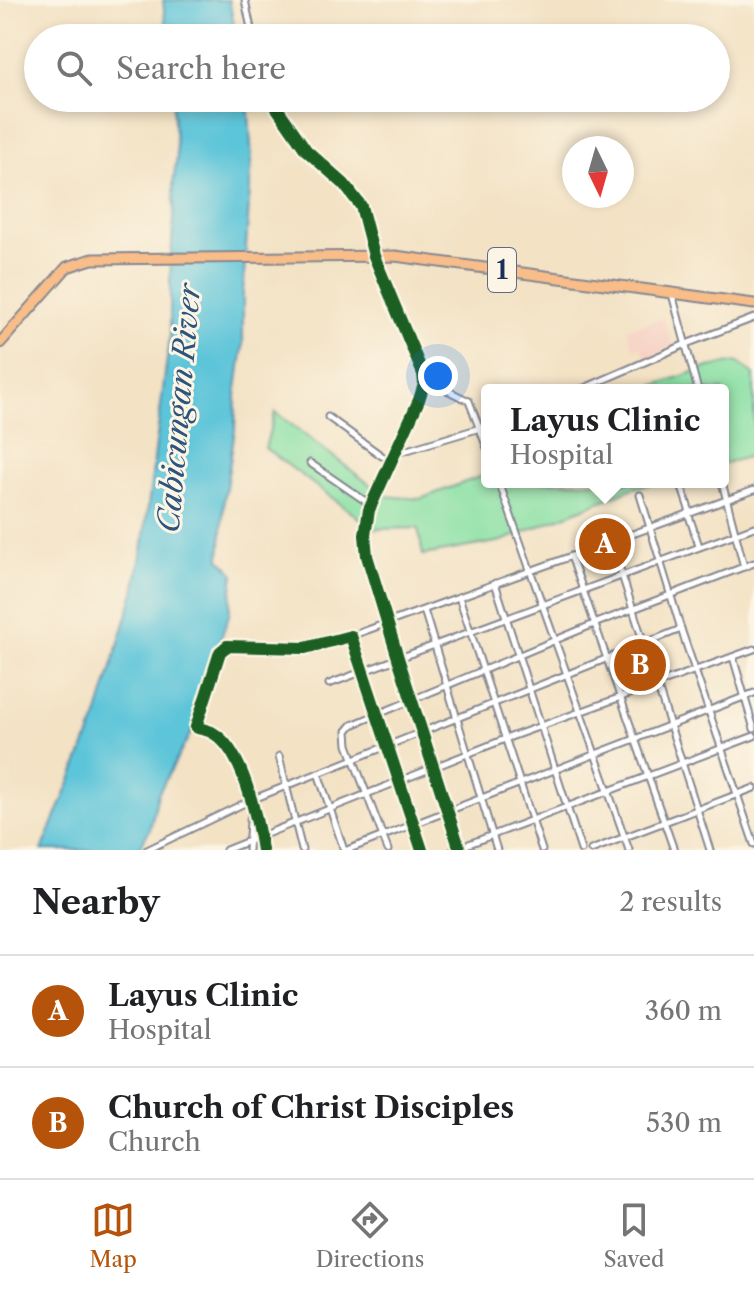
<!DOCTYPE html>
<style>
body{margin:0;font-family:"Libre Caslon Text",serif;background:#f2f2f2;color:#202124}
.compass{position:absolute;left:562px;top:136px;width:72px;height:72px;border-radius:50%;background:#fff;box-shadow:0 4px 12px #0003;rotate:175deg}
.you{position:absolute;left:438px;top:376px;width:28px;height:28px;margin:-20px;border:6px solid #fff;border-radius:50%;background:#1a73e8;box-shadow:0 0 0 12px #1a73e833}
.badge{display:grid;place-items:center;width:52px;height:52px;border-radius:50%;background:#b45309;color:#fff;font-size:26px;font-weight:700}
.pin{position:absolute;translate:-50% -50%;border:4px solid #fff;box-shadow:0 2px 8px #0006}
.popup{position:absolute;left:481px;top:384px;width:248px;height:104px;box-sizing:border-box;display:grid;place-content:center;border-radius:8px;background:#fff;filter:drop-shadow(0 2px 6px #0005);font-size:26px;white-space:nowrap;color:#757577}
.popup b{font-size:30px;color:#202124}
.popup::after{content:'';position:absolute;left:50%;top:100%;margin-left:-16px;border:16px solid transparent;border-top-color:#fff}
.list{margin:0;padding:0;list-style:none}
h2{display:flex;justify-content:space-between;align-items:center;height:104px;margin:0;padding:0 32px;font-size:34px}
h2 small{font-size:26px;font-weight:400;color:#757577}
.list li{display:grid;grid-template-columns:52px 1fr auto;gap:24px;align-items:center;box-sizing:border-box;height:112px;padding:0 32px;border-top:2px solid #e0e0e0}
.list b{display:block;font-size:30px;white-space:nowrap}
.list p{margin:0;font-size:26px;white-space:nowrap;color:#757577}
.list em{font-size:26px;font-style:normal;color:#757577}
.icon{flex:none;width:44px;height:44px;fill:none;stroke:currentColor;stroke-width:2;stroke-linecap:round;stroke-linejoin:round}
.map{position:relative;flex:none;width:754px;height:850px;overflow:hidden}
.search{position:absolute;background:#fff;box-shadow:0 4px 12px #0003;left:24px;right:24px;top:24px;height:88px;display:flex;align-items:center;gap:20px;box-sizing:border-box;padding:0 28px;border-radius:44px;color:#757577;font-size:30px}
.sheet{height:328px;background:#fff}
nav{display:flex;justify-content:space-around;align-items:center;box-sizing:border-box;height:112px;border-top:2px solid #e0e0e0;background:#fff;font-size:22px;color:#757577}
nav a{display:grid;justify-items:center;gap:4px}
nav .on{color:#b45309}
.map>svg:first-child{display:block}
</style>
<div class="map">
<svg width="754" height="850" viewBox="0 0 754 850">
<rect width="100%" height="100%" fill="#fcf5e5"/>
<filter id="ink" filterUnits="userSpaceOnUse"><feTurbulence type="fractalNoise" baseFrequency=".0125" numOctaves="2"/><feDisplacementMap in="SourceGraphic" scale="16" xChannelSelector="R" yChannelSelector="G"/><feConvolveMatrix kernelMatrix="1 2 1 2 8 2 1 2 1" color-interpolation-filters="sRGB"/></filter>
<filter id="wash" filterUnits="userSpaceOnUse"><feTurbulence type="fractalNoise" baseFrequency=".006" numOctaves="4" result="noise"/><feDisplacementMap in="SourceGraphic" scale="32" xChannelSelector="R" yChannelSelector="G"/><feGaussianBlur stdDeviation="1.8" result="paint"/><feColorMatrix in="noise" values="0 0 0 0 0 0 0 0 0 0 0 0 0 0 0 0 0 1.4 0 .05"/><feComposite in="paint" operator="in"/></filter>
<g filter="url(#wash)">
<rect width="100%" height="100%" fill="#f3e2c4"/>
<!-- built -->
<path fill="#f6d2c4" d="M 663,318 L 674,347 L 646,359 L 640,346 L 634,349 L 627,329 Z"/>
<!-- green -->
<g fill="#89e0a4" stroke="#528881" stroke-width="2">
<path d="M 737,362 L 754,374 L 754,455 L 723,464 L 723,390 L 641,390 L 709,367 Z"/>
<path d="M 275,412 L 385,496 L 420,499 L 487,474 L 487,482 L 660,482 L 634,488 L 502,541 L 423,555 L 418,528 L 374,529 L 265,448 Z"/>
</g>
<!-- water -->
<g fill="#5dc5d9" stroke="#3c7a9c" stroke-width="2">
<path d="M 163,0 L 229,0 L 237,38 L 167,38 Z"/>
<path d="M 172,98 L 248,98 L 252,160 L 243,292 L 243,346 L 236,396 L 235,430 L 224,500 L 220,559 L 234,573 L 229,615 L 209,671 L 199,718 L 158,794 L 150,829 L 138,850 L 42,850 L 97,717 L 134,592 L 143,545 L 170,335 L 170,278 L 174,209 L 173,183 L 177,156 Z"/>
</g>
</g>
<g filter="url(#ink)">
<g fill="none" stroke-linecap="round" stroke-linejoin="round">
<defs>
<g id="minor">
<path d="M 245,0 L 253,38"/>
<path d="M 270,98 L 306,150 L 344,184 L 361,206 L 374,256 L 423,374 L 424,384 L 419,400 L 369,510 L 365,535 L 367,556 L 398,658 L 460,850"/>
<path d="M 672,294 L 698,390"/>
<path d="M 424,379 L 469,401 L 487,448"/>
<path d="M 580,390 L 686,344 L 754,318"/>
<path d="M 328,417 L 382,456 L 391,460"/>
<path d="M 394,454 L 487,426"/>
<path d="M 310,463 L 371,505"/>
<path d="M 499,482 L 629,850"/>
<path d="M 680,482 L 690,512"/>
<path d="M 722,482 L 744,567"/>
<path d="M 640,495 L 681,629 L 754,844"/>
<path d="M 688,513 L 699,546"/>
<path d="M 611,541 L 710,850"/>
<path d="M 571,556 L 674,850"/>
<path d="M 495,583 L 581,850"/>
<path d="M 459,597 L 542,850"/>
<path d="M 424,610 L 497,850"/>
<path d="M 351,636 L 754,490"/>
<path d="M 733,657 L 754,729"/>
<path d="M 329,684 L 754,527"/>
<path d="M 279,756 L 302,850"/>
<path d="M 318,773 L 344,850"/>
<path d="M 147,850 L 251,800 L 681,629"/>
<path d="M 226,850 L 505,739 L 754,649"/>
<path d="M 248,850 L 251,808"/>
<path d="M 262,850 C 257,818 243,750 213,733 C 207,729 201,730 196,727 L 220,652 L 227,646 L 305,648 L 351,636 L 422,850"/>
<path d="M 347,850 L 754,693"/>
<path d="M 388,850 L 348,745 L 347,731 L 352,725 L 594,624 L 754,563"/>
<path d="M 453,850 L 754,736"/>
<path d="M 591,850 L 754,788"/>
</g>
<path id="highway" d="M 0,343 L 67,267 L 92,259 L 395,256 L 754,304"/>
</defs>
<!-- minor casing -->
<use href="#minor" stroke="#878891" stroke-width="9"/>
<!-- highway casing -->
<use href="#highway" stroke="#878891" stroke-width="13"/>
<!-- minor -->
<use href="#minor" stroke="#fff" stroke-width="5"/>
<!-- highway -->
<use href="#highway" stroke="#f8bd89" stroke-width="9"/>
<defs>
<g id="cycleway">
<path d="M 270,98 L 306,150 L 344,184 L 361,206 L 374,256 L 423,374 L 424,384 L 419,400 L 369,510 L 365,535 L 367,556 L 398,658 L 460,850"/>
<path d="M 262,850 C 257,818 243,750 213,733 C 207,729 201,730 196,727 L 220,652 L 227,646 L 305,648 L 351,636 L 422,850"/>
</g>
</defs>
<!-- cycleway casing -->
<use href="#cycleway" stroke="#fcf5e5" stroke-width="17"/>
<!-- cycleway -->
<use href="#cycleway" stroke="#1b5e20" stroke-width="12"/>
</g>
</g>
<g text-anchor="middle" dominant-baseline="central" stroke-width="6" stroke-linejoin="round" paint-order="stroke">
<!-- shield labels -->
<rect fill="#fcf5e5" stroke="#5e6a86" stroke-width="2" x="488" y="248" width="28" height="44" rx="6"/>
<g font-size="26" font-weight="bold" fill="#1b2f5e">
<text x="502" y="270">1</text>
</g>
<!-- water labels -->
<g font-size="30" font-style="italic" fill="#2c547d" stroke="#fcf5e5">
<text transform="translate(179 408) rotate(-85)">Cabicungan River</text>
</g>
</g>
</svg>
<svg class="compass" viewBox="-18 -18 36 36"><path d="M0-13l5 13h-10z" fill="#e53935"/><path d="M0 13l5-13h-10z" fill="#757577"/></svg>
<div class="you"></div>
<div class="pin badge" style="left:605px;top:544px">A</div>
<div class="popup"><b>Layus Clinic</b>Hospital</div>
<div class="pin badge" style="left:640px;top:665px">B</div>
<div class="search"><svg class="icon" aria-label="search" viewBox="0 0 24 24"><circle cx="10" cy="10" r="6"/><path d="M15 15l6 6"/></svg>Search here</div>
</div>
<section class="sheet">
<h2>Nearby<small>2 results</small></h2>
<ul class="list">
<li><span class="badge">A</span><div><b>Layus Clinic</b><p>Hospital</p></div><em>360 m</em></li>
<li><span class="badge">B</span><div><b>Church of Christ Disciples</b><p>Church</p></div><em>530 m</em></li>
</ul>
</section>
<nav>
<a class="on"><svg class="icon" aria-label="map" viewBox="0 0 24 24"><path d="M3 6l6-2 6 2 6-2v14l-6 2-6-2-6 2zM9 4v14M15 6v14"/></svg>Map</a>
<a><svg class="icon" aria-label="directions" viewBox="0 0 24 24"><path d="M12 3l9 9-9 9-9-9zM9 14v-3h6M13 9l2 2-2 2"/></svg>Directions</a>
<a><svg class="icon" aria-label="saved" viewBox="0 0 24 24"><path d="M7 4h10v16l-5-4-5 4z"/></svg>Saved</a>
</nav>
